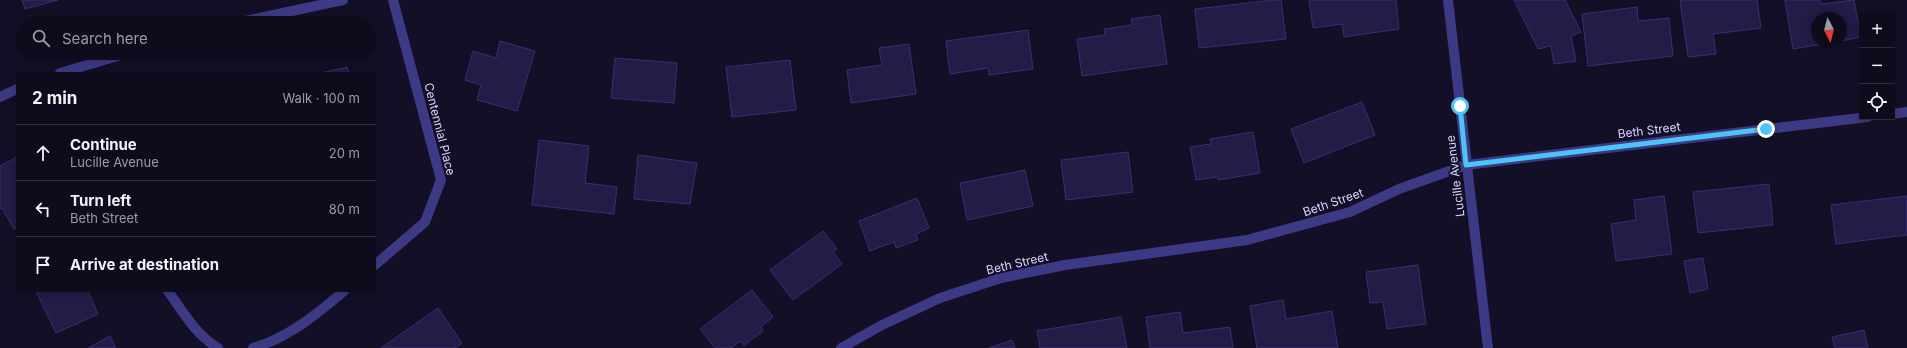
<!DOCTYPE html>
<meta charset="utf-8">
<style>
body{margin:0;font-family:Inter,sans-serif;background:#171425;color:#f1f3f6}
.controls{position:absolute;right:12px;top:12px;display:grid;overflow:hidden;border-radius:0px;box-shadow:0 2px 10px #0003}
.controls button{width:36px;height:36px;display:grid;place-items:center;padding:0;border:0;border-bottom:1px solid #2e2b3b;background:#0e0b1c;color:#f1f3f6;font:20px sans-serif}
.compass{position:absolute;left:1811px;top:12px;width:36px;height:36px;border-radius:50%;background:#0e0b1c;box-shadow:0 2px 10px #0003;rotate:173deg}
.stop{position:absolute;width:12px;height:12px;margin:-9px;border:3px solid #4fc3f7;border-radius:50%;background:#fff}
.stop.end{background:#4fc3f7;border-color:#fff;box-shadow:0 1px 4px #0008}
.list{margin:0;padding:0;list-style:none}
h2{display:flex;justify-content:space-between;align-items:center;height:52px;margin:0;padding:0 16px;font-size:17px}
h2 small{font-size:13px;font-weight:400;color:#9b9ba3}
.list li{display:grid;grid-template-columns:26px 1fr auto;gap:12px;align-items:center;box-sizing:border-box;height:56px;padding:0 16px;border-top:1px solid #2e2b3b}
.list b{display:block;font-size:15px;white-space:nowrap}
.list p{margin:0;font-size:13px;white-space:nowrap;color:#9b9ba3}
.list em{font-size:13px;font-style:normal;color:#9b9ba3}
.icon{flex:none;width:22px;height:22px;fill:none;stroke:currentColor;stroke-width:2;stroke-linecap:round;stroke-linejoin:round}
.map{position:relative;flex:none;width:1907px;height:348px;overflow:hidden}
.search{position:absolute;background:#0e0b1c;box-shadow:0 2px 10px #0003;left:16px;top:16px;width:360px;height:44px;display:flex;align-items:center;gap:10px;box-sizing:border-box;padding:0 14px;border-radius:22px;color:#9b9ba3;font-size:15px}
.panel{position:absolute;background:#0e0b1c;box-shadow:0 2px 10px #0003;left:16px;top:72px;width:360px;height:220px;border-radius:0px}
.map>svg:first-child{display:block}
</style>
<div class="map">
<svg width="1907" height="348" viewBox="0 0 1907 348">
<rect width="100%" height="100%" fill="#130f26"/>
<!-- building -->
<g fill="#241b47" stroke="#3b2d73">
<path d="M 22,0 L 58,0 L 25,9 Z"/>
<path d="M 1274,0 L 1281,0 L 1286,39 L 1199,48 L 1195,9 Z"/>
<path d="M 1309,0 L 1396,0 L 1399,29 L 1344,37 L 1342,24 L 1313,28 Z"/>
<path d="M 1514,0 L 1565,0 L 1581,32 L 1571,36 L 1576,61 L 1554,64 L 1551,46 L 1538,49 Z"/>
<path d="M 1680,0 L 1757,0 L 1761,28 L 1713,34 L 1716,54 L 1688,57 Z"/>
<path d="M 1785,0 L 1820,0 L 1821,4 L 1854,0 L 1861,37 L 1841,41 L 1841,18 L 1817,18 L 1817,42 L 1835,42 L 1793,49 Z"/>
<path d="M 1637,7 L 1638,21 L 1669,18 L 1673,56 L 1588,66 L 1582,14 Z"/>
<path d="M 1160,15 L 1167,64 L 1082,76 L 1077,39 L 1105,35 L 1104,29 L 1132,25 L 1131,19 Z"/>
<path d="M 1028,30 L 1033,69 L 989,75 L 988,68 L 950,74 L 946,41 Z"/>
<path d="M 500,41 L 535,51 L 517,111 L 477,100 L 481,85 L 465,80 L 473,51 L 496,58 Z"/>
<path d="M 909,44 L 916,94 L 851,103 L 847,70 L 882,65 L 879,48 Z"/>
<path d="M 615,58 L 677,63 L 674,103 L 611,98 Z"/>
<path d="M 790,60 L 796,110 L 732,117 L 726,67 Z"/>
<path d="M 347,67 L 349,73 L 321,73 Z"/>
<path d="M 1362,102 L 1375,135 L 1304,163 L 1291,129 Z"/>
<path d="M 1253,132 L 1260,173 L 1218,180 L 1218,177 L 1196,180 L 1190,147 L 1211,144 L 1210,139 Z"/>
<path d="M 539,140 L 589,146 L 585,183 L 617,187 L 614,214 L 532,205 Z"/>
<path d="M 1128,152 L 1133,192 L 1066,200 L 1061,160 Z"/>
<path d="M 638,155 L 697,163 L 690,204 L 634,199 Z"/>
<path d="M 17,157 L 17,228 L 14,229 L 2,208 L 0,209 L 0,166 Z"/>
<path d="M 1025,170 L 1033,206 L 967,220 L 960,183 Z"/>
<path d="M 1769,184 L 1773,225 L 1698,233 L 1693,192 Z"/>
<path d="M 1664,196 L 1672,254 L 1616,261 L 1611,224 L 1636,220 L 1634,200 Z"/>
<path d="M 1907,196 L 1907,235 L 1836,244 L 1831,205 Z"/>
<path d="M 917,198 L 929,228 L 916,234 L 918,240 L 896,248 L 894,242 L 870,251 L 859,221 Z"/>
<path d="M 823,231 L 837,249 L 833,252 L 842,264 L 793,300 L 770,270 Z"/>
<path d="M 1703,258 L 1708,289 L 1690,293 L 1684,261 Z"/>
<path d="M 1418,265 L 1426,324 L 1387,329 L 1383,302 L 1370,303 L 1366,272 Z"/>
<path d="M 752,290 L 773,317 L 761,327 L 763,331 L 744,345 L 740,341 L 731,348 L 715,348 L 700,329 Z"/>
<path d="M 36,291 L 88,291 L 98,314 L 56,333 Z"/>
<path d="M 1283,300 L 1286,319 L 1332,311 L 1338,348 L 1257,348 L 1250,306 Z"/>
<path d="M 438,308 L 462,343 L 455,348 L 381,348 Z"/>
<path d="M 1180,312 L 1183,333 L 1230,327 L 1233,348 L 1150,348 L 1146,317 Z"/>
<path d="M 1121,317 L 1127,348 L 1040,348 L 1037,331 Z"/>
<path d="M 1864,330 L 1868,348 L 1835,348 L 1832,337 Z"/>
<path d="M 110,336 L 116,348 L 88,348 Z"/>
<path d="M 1012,340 L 1015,348 L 989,348 Z"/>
</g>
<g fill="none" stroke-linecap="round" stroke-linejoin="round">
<!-- minor -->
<g stroke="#3d3a85" stroke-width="10">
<path d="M 1448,0 L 1488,348"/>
<path d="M 236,23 L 343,0"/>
<path d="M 60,73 L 128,53"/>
<path d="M 0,97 L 17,89"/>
<path d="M 1892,114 L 1907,112"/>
<path d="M 375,265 L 425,222 L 441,180 L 393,0"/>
<path d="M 168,291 C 183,312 196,335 218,348"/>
<path d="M 253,348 C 288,338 317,314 344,291"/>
<path d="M 841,348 L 882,325 L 940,298 L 1001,278 L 1065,265 L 1247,240 L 1350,212 L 1399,189 L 1466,165 L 1868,117"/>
</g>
</g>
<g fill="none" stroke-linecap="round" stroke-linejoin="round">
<!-- route -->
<path stroke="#4fc3f7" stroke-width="5" d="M 1460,106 L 1466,165 L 1766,129"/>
</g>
<g text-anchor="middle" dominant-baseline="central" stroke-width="4" stroke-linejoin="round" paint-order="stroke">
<!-- street labels -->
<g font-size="12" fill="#d9d4ff" stroke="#130f26">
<text transform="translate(440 129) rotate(76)">Centennial Place</text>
<text transform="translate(1649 130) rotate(-7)">Beth Street</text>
<text transform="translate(1455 176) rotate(-97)">Lucille Avenue</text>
<text transform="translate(1333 202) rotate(-19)">Beth Street</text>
<text transform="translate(1017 263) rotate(-13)">Beth Street</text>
</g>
</g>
</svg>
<div class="controls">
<button>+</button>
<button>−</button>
<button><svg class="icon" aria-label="locate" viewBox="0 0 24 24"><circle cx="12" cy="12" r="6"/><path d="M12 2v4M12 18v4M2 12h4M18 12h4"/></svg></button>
</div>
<svg class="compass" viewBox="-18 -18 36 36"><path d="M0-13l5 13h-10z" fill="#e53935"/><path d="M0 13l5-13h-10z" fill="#9b9ba3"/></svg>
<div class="stop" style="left:1460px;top:106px"></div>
<div class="stop end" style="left:1766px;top:129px"></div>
<div class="search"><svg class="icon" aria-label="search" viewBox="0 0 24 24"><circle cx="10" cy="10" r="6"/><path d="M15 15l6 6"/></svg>Search here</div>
<section class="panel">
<h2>2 min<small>Walk · 100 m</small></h2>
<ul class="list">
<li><svg class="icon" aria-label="ahead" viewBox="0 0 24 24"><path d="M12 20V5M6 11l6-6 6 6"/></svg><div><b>Continue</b><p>Lucille Avenue</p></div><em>20 m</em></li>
<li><svg class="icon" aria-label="left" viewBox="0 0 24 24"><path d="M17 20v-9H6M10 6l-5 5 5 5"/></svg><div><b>Turn left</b><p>Beth Street</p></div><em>80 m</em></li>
<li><svg class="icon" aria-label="arrive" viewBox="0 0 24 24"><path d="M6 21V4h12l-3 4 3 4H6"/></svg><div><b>Arrive at destination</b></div></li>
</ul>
</section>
</div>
